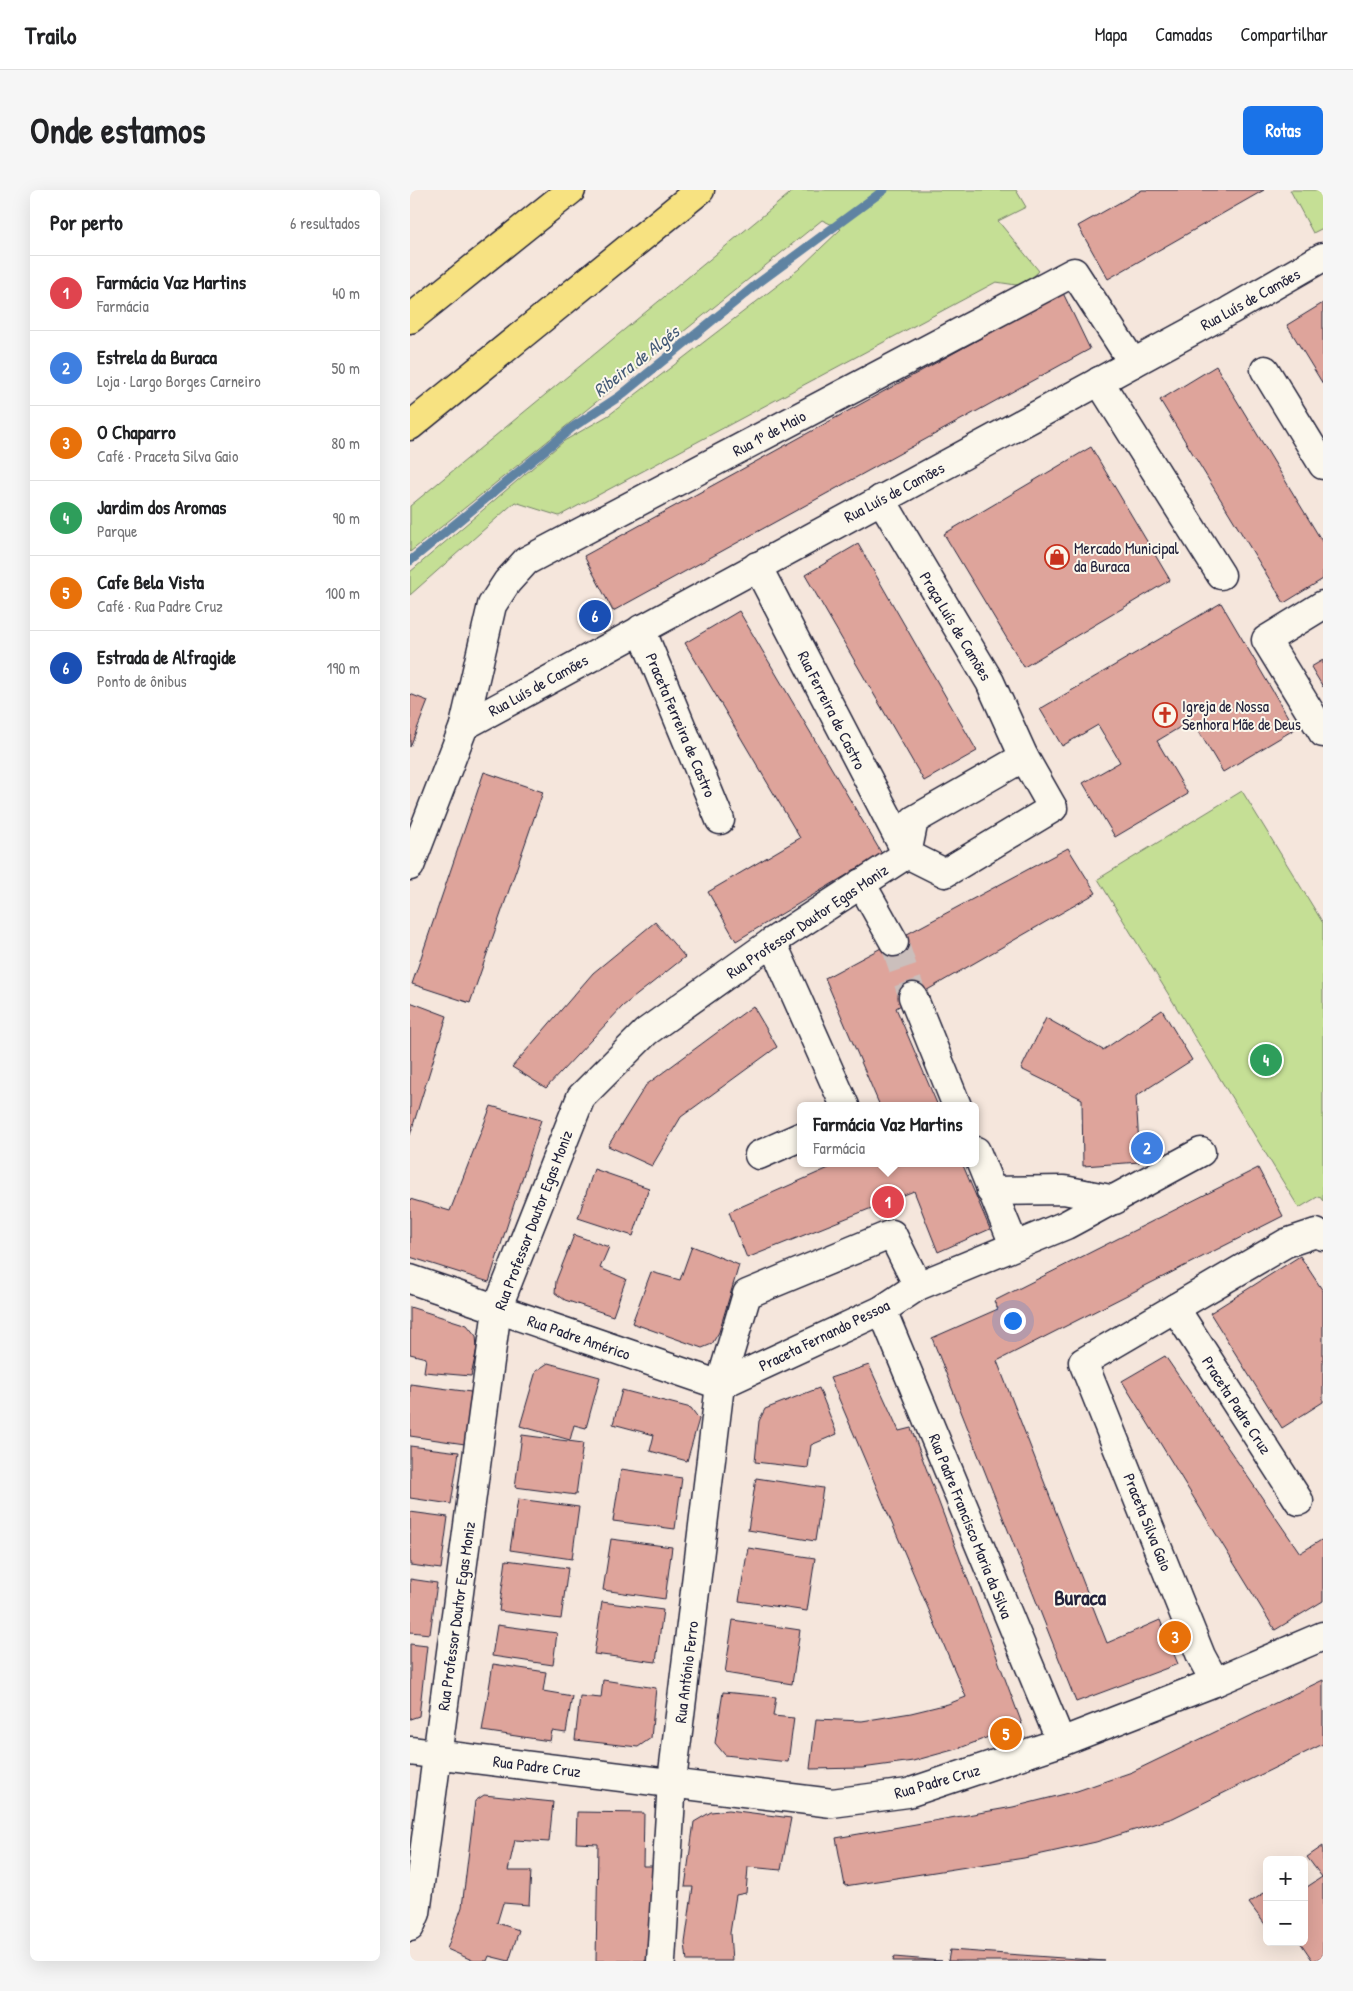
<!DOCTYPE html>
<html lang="pt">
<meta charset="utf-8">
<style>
body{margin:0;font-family:"Patrick Hand",sans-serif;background:#f6f6f6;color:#202124}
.controls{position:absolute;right:15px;bottom:15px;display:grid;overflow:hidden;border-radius:8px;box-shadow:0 5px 20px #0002}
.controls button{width:45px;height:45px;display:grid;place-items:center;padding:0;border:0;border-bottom:1px solid #e0e0e0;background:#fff;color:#202124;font:25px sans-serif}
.you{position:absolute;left:602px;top:1130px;width:18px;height:18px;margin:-12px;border:4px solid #fff;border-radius:50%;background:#1a73e8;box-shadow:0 0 0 8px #1a73e833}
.badge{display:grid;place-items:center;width:32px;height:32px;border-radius:50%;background:#1a73e8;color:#fff;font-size:16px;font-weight:700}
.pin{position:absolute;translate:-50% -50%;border:2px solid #fff;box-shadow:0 1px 5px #0006}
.popup{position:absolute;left:387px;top:912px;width:182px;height:65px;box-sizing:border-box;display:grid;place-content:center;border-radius:8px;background:#fff;filter:drop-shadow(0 1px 4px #0005);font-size:16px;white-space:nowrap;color:#757577}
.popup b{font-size:19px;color:#202124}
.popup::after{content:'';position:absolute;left:50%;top:100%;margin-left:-10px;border:10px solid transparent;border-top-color:#fff}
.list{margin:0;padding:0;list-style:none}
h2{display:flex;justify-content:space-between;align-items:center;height:65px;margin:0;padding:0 20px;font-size:21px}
h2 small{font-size:16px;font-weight:400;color:#757577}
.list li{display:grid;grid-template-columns:32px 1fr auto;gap:15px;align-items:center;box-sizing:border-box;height:75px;padding:0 20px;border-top:1px solid #e0e0e0}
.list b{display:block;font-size:19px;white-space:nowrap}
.list p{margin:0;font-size:16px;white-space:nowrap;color:#757577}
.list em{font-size:16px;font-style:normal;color:#757577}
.map{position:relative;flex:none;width:913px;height:1771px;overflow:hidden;border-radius:8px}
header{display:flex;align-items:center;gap:30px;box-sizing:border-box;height:70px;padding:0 25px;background:#fff;border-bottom:1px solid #e0e0e0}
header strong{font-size:24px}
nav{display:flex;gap:28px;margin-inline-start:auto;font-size:18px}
.intro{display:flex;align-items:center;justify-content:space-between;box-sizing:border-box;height:120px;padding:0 30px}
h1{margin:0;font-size:35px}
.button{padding:12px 22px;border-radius:8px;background:#1a73e8;color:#fff;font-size:18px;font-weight:700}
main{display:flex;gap:30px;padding:0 30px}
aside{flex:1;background:#fff;border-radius:8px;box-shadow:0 5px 20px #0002}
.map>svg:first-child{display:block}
</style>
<header>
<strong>Trailo</strong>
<nav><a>Mapa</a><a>Camadas</a><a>Compartilhar</a></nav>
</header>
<div class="intro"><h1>Onde estamos</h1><a class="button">Rotas</a></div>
<main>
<aside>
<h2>Por perto<small>6 resultados</small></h2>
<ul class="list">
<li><span class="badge" style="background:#e0444e">1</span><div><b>Farmácia Vaz Martins</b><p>Farmácia</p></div><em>40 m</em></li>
<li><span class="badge" style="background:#3f7fe0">2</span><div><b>Estrela da Buraca</b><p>Loja · Largo Borges Carneiro</p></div><em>50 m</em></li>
<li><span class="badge" style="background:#e8710a">3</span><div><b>O Chaparro</b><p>Café · Praceta Silva Gaio</p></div><em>80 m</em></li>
<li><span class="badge" style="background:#2e9e5b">4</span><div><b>Jardim dos Aromas</b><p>Parque</p></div><em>90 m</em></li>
<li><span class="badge" style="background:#e8710a">5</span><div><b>Cafe Bela Vista</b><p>Café · Rua Padre Cruz</p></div><em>100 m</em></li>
<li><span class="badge" style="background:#1a4fb4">6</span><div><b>Estrada de Alfragide</b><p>Ponto de ônibus</p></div><em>190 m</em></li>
</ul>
</aside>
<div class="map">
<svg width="913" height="1771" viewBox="0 0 913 1771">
<rect width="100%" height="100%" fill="#f5e6dc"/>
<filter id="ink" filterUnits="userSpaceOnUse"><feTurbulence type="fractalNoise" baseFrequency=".02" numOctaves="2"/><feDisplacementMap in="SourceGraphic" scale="10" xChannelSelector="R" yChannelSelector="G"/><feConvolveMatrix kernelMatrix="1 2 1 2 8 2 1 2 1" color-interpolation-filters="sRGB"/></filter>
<g filter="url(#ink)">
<!-- green -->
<g fill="#c5df95" stroke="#748068">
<path d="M 384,0 L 606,0 L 616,17 L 588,31 L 629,81 L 613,96 L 586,92 L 149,326 L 105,312 L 0,405 L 0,382 L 154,251 L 199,225 L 389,79 L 431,39 L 412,30 L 0,362 L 0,316 Z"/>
<path d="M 880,0 L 913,0 L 913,38 L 903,43 Z"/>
<path d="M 832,601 L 913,733 L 913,1011 L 909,1006 L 889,1018 L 688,689 Z"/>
</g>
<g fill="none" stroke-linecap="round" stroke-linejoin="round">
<!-- stream -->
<path stroke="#5e83a2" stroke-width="9" d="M 0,371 L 163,237 L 210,206 L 347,94 L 474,0"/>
</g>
<!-- building -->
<g fill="#dea49b" stroke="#22223b">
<path d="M 732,0 L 854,0 L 698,89 L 668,36 Z"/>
<path d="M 653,103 L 680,159 L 203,421 L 174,366 Z"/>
<path d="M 913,113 L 913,194 L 877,135 Z"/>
<path d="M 806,176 L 913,353 L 913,389 L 874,413 L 750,210 Z"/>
<path d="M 681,257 L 760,390 L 614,477 L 534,344 Z"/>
<path d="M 448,354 L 567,561 L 514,591 L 395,385 Z"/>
<path d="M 811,413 L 885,539 L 813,582 L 782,530 L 747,551 L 778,604 L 705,647 L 673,593 L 710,572 L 688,535 L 652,556 L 630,519 Z"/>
<path d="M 329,421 L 472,664 L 326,751 L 298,702 L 390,648 L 275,453 Z"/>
<path d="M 913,470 L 913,497 L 901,477 Z"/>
<path d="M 0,504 L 18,511 L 0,557 Z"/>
<path d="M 74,582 L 133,602 L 60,813 L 2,794 Z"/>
<path d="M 658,658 L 686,703 L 486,818 L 528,916 L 470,916 L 415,788 Z"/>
<path d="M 245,732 L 275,767 L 213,816 L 136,898 L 102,877 L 183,783 Z"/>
<path d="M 0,812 L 37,826 L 0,945 Z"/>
<path d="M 343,816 L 367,857 L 271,927 L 242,976 L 198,956 L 236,895 Z"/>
<path d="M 752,820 L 782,870 L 726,906 L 730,972 L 673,976 L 672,909 L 611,879 L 636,828 L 693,860 Z"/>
<path d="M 81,916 L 131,930 L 79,1092 L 0,1067 L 0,1009 L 40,1021 Z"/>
<path d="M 430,973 L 552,973 L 580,1039 L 528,1062 L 504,1001 L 337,1068 L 319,1022 Z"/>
<path d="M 848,978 L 873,1026 L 587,1171 L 697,1453 L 750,1430 L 768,1474 L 666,1512 L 522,1148 L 588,1119 L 584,1111 Z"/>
<path d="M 184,979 L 239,998 L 223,1046 L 168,1028 Z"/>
<path d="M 164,1045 L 199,1057 L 190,1078 L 216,1089 L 203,1126 L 155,1110 L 145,1103 L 146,1091 Z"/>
<path d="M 282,1056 L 329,1075 L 309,1142 L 302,1154 L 292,1158 L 222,1133 L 241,1082 L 270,1090 Z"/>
<path d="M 890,1066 L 913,1101 L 913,1212 L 872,1238 L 800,1123 Z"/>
<path d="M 0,1117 L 57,1135 L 66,1146 L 67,1158 L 61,1186 L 14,1182 L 16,1168 L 0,1164 Z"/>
<path d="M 755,1166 L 890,1363 L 913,1349 L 913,1411 L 865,1440 L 712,1191 Z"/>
<path d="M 138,1173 L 190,1187 L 176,1238 L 164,1235 L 160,1250 L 110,1236 L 126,1181 Z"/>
<path d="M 459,1175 L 489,1241 L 501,1238 L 612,1534 L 550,1558 L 503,1571 L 452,1578 L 400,1579 L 406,1529 L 452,1531 L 501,1523 L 538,1514 L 556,1507 L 420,1188 Z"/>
<path d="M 0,1194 L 61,1202 L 55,1254 L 0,1246 Z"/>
<path d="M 409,1198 L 427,1244 L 401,1255 L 398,1278 L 345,1272 L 349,1231 L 355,1219 Z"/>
<path d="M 212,1200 L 281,1218 L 289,1229 L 277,1271 L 240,1261 L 244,1245 L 203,1234 Z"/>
<path d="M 112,1245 L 173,1253 L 166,1305 L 105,1297 Z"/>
<path d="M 0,1256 L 49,1262 L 41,1314 L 0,1308 Z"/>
<path d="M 211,1279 L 272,1288 L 265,1339 L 203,1331 Z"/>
<path d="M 346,1288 L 413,1298 L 405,1351 L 338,1340 Z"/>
<path d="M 108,1309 L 169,1317 L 162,1369 L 100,1360 Z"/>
<path d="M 0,1322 L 38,1327 L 31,1379 L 0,1375 Z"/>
<path d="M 201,1349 L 262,1357 L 255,1409 L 193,1400 Z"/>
<path d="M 338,1358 L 405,1368 L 397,1421 L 329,1411 Z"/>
<path d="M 96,1370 L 158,1378 L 151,1429 L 89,1421 Z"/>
<path d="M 0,1389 L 27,1393 L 20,1444 L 0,1442 Z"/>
<path d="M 192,1412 L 253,1420 L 246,1472 L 184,1464 Z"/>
<path d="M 323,1430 L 390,1440 L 382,1494 L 315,1483 Z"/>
<path d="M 87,1435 L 147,1443 L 143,1475 L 82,1466 Z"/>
<path d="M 0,1454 L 17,1456 L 9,1526 L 0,1529 Z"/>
<path d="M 83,1474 L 136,1482 L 133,1501 L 162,1506 L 156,1543 L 142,1541 L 140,1551 L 72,1541 Z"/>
<path d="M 193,1490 L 246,1498 L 241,1548 L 228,1557 L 165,1550 L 170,1506 L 191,1508 Z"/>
<path d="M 913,1490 L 913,1554 L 763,1628 L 686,1652 L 614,1668 L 435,1696 L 426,1648 L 603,1617 L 667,1601 L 722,1582 Z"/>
<path d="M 313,1502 L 366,1507 L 363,1526 L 384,1528 L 378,1572 L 315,1565 L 305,1553 Z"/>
<path d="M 74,1605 L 143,1612 L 139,1652 L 105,1650 L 98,1681 L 121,1681 L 119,1715 L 93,1713 L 87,1733 L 109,1740 L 99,1771 L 79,1766 L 77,1771 L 64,1771 L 37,1759 L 52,1717 L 65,1611 Z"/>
<path d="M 319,1620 L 381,1628 L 371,1680 L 338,1677 L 336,1703 L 326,1705 L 320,1743 L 322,1771 L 277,1771 L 275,1753 L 283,1697 L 275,1697 L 284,1632 L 301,1622 Z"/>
<path d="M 167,1622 L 234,1623 L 233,1676 L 243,1676 L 241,1771 L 186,1771 L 188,1654 L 166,1653 Z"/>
<path d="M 913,1656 L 913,1767 L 903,1771 L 890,1752 L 894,1752 L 894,1699 L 912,1687 L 897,1667 Z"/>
<path d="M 857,1701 L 857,1737 L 839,1713 Z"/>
<path d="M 540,1760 L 695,1771 L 538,1771 Z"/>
<path d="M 484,1767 L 532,1771 L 483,1771 Z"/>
</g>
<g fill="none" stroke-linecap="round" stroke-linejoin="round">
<!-- minor-tunnel -->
<path stroke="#cbbfbc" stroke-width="28" stroke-dasharray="28 14" stroke-linecap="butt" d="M 484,752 L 503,807"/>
<defs>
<g id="minor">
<path d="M 855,180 L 913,275"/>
<path d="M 689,191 L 811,385"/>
<path d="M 471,309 L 580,492 L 614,567"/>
<path d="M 347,376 L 497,664"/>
<path d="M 913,415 L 856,450 L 913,543"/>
<path d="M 231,439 L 310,630"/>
<path d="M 54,536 L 819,121 L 913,67"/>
<path d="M 0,676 L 54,536 L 82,415 L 97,392 L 116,371 L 664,82 L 723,173"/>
<path d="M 451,693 L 484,752"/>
<path d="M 362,752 L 435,916"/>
<path d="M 503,807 L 547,916"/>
<path d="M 566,961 L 604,1055"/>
<path d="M 349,965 L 390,947"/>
<path d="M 581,1001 L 654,1000 L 705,1010"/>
<path d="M 0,1089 L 310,1195"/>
<path d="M 765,1118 L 889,1311"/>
<path d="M 472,1120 L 651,1552"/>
<path d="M 310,1195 L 472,1120 L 508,1096 L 656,1035 L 791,962"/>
<path d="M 805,1492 L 791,1466 L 673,1172 L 876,1053 L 906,1043 L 913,1046"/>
<path d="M 0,1561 L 422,1613 L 498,1603 L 651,1552 L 805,1492 L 913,1446"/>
<path d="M 0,1737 L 6,1723 L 87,1119 L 171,907 L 236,842 L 362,752 L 497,664 L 504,630 L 614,567 L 643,618 L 535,683 L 497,664"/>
<path d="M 251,1771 L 262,1591 L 310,1195 L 337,1104 L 482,1044 L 508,1096"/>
</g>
<g id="highway">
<path d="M 0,129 L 161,0"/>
<path d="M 0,236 L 290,0"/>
</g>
</defs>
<!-- minor casing -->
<use href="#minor" stroke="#22223b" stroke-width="31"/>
<!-- highway casing -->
<use href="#highway" stroke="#22223b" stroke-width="31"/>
<!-- minor -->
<use href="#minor" stroke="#fbf7ec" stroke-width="28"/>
<!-- highway -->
<use href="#highway" stroke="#f7e281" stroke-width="28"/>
</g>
</g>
<!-- icons -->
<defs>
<symbol id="shop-ring" viewBox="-11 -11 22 22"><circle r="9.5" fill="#fbf7ec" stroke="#c8321e" stroke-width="1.5"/><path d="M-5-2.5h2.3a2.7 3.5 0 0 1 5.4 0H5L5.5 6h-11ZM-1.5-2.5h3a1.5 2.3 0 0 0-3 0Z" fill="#c8321e"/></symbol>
<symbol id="church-ring" viewBox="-11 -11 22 22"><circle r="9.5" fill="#fbf7ec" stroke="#c8321e" stroke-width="1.5"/><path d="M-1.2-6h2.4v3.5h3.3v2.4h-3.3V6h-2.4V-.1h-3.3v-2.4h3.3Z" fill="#c8321e"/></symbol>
</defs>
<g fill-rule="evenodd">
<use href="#shop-ring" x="633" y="353" width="28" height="28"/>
<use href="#church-ring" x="741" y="511" width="28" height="28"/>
</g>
<g text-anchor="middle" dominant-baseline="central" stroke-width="4" stroke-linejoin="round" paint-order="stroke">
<!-- street labels -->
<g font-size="16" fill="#22223b" stroke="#fbf7ec">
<text transform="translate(840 109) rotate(-29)">Rua Luís de Camões</text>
<text transform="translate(359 243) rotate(-28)">Rua 1º de Maio</text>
<text transform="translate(484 302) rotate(-28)">Rua Luís de Camões</text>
<text transform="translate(546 436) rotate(59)">Praça Luís de Camões</text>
<text transform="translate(128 495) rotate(-29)">Rua Luís de Camões</text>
<text transform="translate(422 520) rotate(63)">Rua Ferreira de Castro</text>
<text transform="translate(271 535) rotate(67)">Praceta Ferreira de Castro</text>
<text transform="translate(397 731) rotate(-34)">Rua Professor Doutor Egas Moniz</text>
<text transform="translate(123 1030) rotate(-69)">Rua Professor Doutor Egas Moniz</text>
<text transform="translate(414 1145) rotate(-26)">Praceta Fernando Pessoa</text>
<text transform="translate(169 1147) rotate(19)">Rua Padre Américo</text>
<text transform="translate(827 1215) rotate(57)">Praceta Padre Cruz</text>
<text transform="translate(738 1332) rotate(68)">Praceta Silva Gaio</text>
<text transform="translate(561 1336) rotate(68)">Rua Padre Francisco Maria da Silva</text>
<text transform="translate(46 1426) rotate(-82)">Rua Professor Doutor Egas Moniz</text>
<text transform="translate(276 1482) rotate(-83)">Rua António Ferro</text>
<text transform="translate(127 1576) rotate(7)">Rua Padre Cruz</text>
<text transform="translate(527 1591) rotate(-16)">Rua Padre Cruz</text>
</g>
<!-- poi labels -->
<g font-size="16" fill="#22223b" stroke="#fbf7ec" text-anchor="start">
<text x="664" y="358">Mercado Municipal<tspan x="664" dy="18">da Buraca</tspan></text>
<text x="772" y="516">Igreja de Nossa<tspan x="772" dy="18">Senhora Mãe de Deus</tspan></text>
</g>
<!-- water labels -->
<g font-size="18" font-style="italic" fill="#455b77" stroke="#fbf7ec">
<text transform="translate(226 171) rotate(-38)">Ribeira de Algés</text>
</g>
<!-- district labels -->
<g font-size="21" font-weight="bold" fill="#22223b" stroke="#fbf7ec">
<text x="670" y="1407">Buraca</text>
</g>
</g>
</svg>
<div class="controls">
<button>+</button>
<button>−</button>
</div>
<div class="you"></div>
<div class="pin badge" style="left:478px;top:1012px;background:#e0444e">1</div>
<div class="popup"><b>Farmácia Vaz Martins</b>Farmácia</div>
<div class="pin badge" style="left:737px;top:958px;background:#3f7fe0">2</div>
<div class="pin badge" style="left:765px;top:1447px;background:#e8710a">3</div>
<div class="pin badge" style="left:856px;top:870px;background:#2e9e5b">4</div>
<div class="pin badge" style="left:596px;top:1544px;background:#e8710a">5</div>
<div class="pin badge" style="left:185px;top:426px;background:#1a4fb4">6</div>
</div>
</main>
